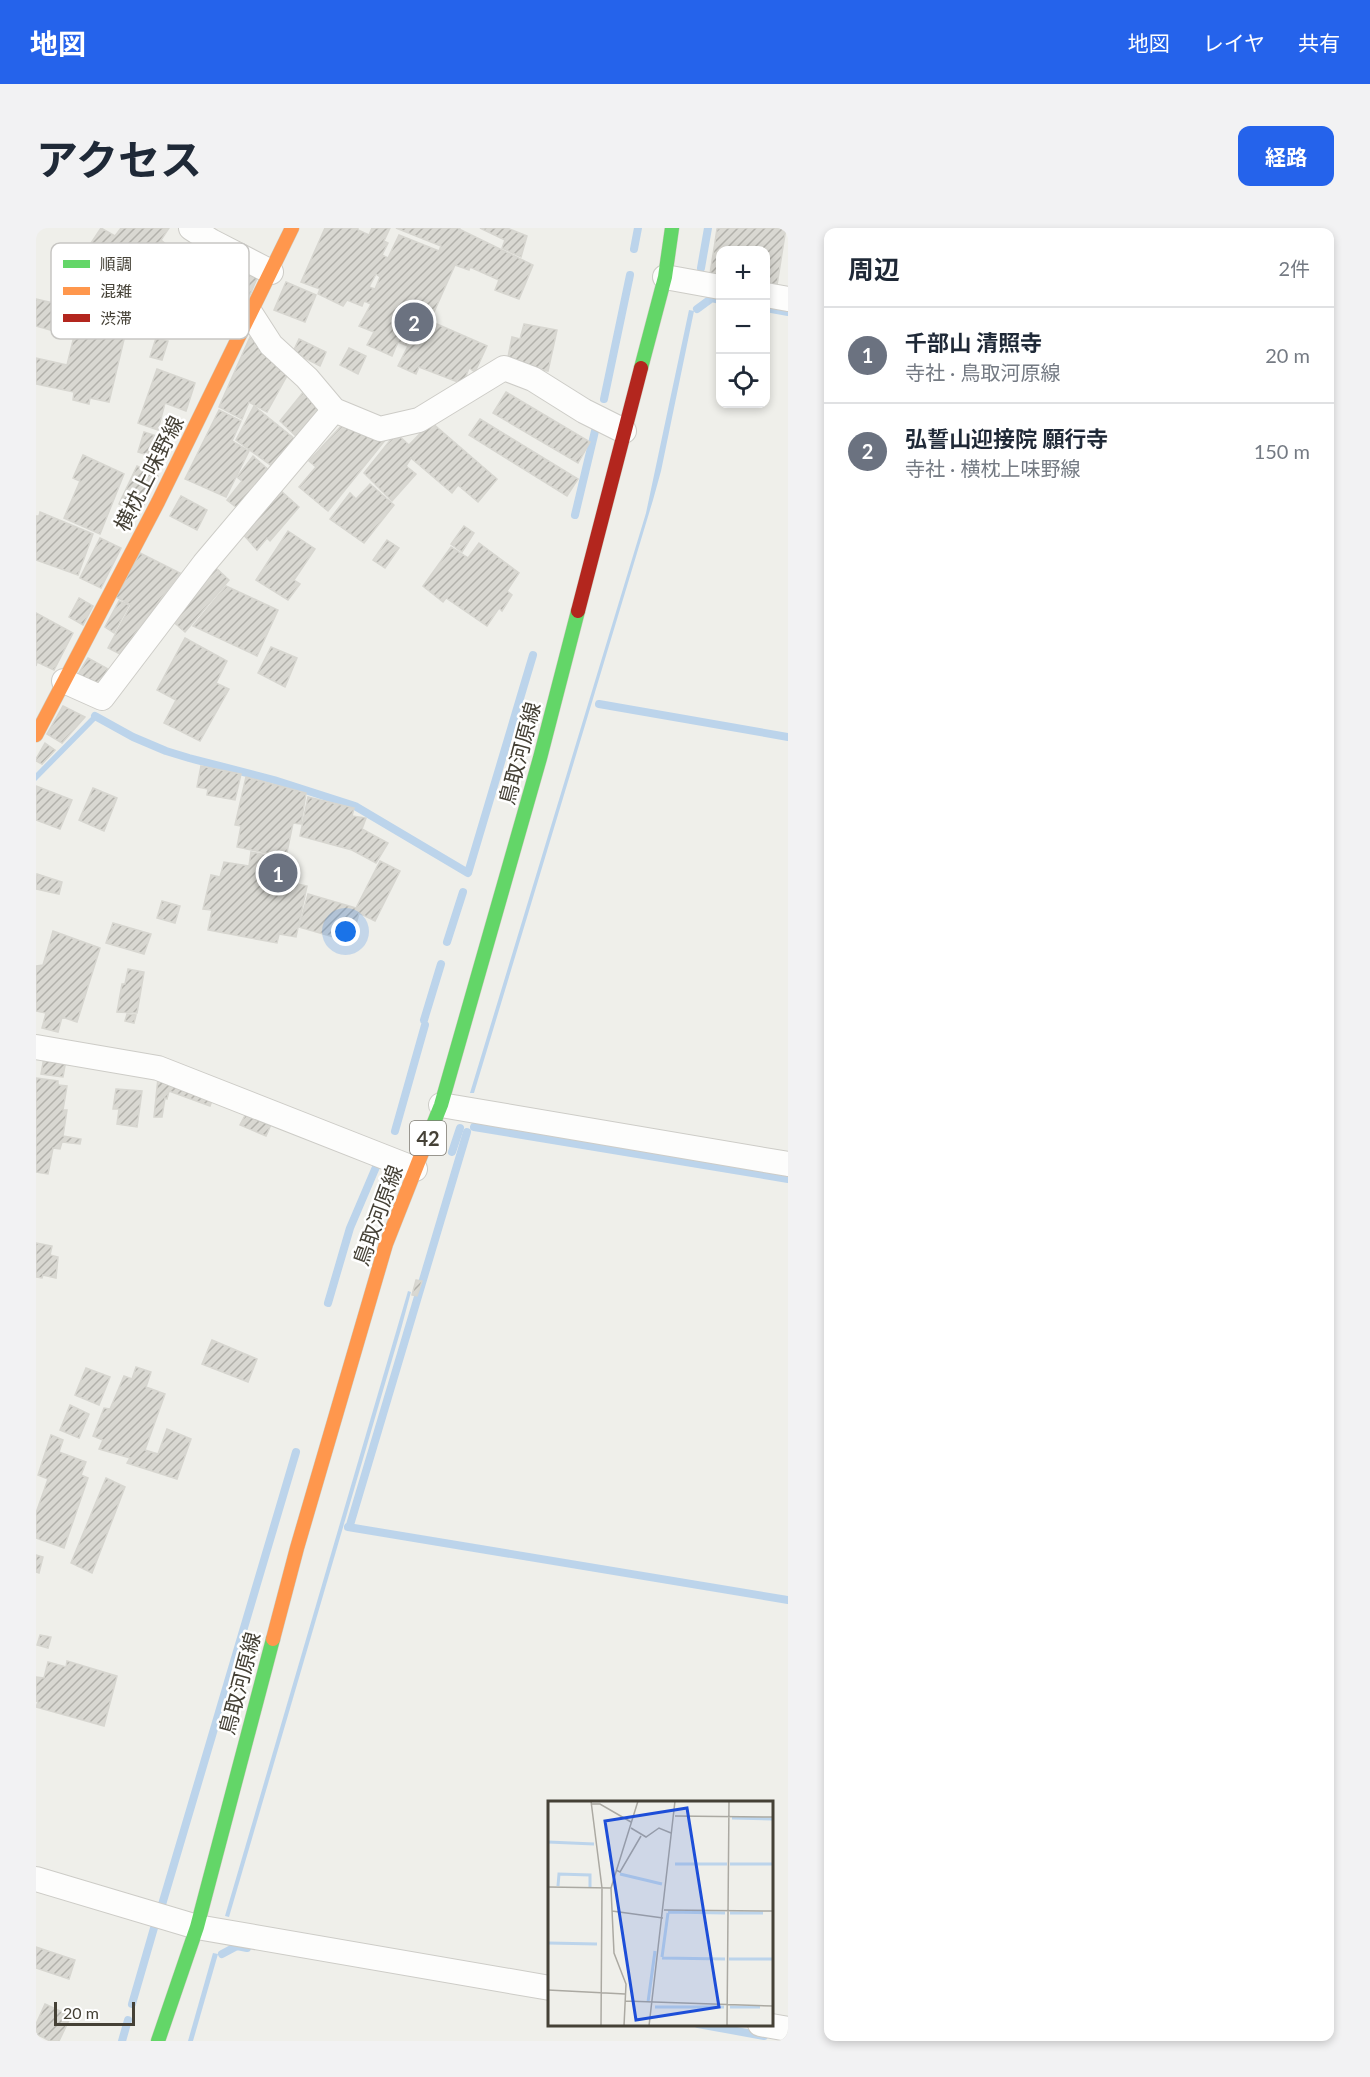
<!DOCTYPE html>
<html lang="ja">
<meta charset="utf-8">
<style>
body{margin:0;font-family:Lato,"Noto Sans JP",sans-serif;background:#f2f2f3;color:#1f2937}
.controls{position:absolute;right:18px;top:18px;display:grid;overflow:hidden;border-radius:12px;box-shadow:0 3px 9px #0003}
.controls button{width:54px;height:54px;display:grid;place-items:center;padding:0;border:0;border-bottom:2px solid #e0e1e3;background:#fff;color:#1f2937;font:30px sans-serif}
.scale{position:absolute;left:18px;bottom:15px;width:81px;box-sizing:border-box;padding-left:6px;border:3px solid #454136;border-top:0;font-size:16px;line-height:21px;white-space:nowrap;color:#454136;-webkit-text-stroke:4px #fff;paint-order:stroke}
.you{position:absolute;left:310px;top:704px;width:21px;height:21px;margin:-15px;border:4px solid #fff;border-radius:50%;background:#1a73e8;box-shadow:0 0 0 9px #1a73e833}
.badge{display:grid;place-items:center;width:39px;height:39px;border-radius:50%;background:#2563eb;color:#fff;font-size:20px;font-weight:700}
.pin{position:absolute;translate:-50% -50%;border:3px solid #fff;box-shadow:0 2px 6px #0006}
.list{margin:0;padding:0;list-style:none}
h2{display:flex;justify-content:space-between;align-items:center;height:78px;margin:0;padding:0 24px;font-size:26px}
h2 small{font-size:20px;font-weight:400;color:#747a83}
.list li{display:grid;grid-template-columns:39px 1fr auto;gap:18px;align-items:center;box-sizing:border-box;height:96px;padding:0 24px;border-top:2px solid #e0e1e3}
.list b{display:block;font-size:22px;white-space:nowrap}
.list p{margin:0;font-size:20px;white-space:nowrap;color:#747a83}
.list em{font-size:20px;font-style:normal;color:#747a83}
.icon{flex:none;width:33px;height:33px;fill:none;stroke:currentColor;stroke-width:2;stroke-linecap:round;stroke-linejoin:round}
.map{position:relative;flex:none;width:752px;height:1813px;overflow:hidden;border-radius:12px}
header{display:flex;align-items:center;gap:36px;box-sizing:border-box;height:84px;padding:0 30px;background:#2563eb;color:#fff}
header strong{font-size:28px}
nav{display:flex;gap:33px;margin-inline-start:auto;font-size:21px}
.intro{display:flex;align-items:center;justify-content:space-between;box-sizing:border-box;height:144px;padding:0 36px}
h1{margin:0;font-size:42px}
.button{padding:15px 27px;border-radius:12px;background:#2563eb;color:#fff;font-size:21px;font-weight:700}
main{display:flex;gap:36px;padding:0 36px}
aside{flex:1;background:#fff;border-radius:12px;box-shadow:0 3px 9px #0003}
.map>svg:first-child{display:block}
</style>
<header>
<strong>地図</strong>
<nav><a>地図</a><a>レイヤ</a><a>共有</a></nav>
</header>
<div class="intro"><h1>アクセス</h1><a class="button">経路</a></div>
<main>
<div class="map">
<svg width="752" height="1813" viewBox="0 0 752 1813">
<defs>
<pattern id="building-hatch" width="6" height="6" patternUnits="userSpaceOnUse" patternTransform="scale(1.5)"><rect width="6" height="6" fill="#d9d8d2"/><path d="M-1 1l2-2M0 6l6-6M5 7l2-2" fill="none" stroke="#b2b1ab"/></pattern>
</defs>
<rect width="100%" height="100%" fill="#efefea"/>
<!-- water -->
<g fill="#bcd4eb">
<path d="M 653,82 L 658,83 L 625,243 L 617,272 L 438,865 L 434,865 L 610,285 Z"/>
<path d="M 57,487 L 61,491 L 0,553 L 0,545 Z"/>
<path d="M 372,1063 L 375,1064 L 365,1101 L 193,1689 L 189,1688 Z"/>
<path d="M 177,1725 L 182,1726 L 157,1813 L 152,1813 Z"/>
</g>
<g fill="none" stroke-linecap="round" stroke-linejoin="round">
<!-- stream -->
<g stroke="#bcd4eb" stroke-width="8">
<path d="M 598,21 L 602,0"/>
<path d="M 665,40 L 672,0"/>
<path d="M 730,80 L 752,84"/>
<path d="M 661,81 L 676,70 L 684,72"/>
<path d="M 568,171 L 594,47"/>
<path d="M 539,287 L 559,203"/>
<path d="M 563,476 L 752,509"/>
<path d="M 59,488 L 97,509 L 130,523 L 153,530 L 238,552 L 319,578 L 432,645 L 497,427"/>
<path d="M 411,714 L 427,664"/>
<path d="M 388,792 L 405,736"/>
<path d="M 438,899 L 752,951"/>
<path d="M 359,903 L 389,797"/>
<path d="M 416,924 L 424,900"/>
<path d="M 292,1075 L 314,1000 L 343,932"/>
<path d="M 314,1297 L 431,904"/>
<path d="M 312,1299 L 752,1372"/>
<path d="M 125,1680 L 260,1224"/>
<path d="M 186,1726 L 201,1718 L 211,1720"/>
<path d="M 96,1776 L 118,1700"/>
<path d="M 662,1796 L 728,1808"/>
<path d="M 86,1813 L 92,1792"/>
</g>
</g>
<!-- building -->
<g fill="url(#building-hatch)" stroke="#d7d6d0" stroke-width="1.5" fill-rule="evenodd">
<path d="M 65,0 L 79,8 L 85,0 L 133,0 L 125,12 L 131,17 L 119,32 L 116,28 L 105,43 L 120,52 L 144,21 L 160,36 L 131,78 L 49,24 Z"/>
<path d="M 289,0 L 322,0 L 322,2 L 333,7 L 336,0 L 354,0 L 348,13 L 352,15 L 346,27 L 352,30 L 363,7 L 403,23 L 405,18 L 360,0 L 424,0 L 423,1 L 497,37 L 483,71 L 459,62 L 463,52 L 434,39 L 433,42 L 419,37 L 394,93 L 451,118 L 439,144 L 433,140 L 427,156 L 383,139 L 380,146 L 362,138 L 372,118 L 362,114 L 356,128 L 331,117 L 338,104 L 323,98 L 335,76 L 328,73 L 326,78 L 311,72 L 307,78 L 282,66 L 284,61 L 265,54 ZM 340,46 L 344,49 L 339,61 L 333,59 Z"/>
<path d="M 444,0 L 471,0 L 491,8 L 485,29 L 466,20 L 469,12 Z"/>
<path d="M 686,0 L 750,0 L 741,57 L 730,55 L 730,22 L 684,22 L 684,47 L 674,46 L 681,1 Z"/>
<path d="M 175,18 L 224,43 L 214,67 L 199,58 L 182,89 L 146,73 Z"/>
<path d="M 250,54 L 280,67 L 269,94 L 238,82 Z"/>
<path d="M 0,71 L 31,78 L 25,105 L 0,98 Z"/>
<path d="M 33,88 L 90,103 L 73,174 L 54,170 L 53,176 L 37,172 L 38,164 L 0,156 L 0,130 L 31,137 L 39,104 L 30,101 Z"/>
<path d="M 488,96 L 521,102 L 512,143 L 471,134 L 476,109 L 484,111 Z"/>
<path d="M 214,109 L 252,146 L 231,184 L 213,174 L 206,191 L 183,179 Z"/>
<path d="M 120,110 L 132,113 L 126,132 L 114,129 Z"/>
<path d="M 263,111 L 290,124 L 284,138 L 257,124 Z"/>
<path d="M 313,120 L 330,128 L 322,146 L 304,137 Z"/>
<path d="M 121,141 L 159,155 L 150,183 L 129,175 L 122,202 L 102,195 Z"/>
<path d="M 269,162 L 286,184 L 264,212 L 244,193 Z"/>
<path d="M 470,164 L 554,214 L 542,235 L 457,185 Z"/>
<path d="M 218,178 L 260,212 L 240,241 L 200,212 Z"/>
<path d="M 183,182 L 205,193 L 196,213 L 213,223 L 190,269 L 149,251 Z"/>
<path d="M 444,191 L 542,251 L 531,268 L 433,207 Z"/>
<path d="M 395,194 L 461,251 L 442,274 L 422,257 L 416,265 L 375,230 L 370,238 L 380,246 L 356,273 L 328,245 L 360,205 L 373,217 Z"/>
<path d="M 308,195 L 350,211 L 292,283 L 263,259 L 280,239 L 273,233 Z"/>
<path d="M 108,204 L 130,211 L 125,231 L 102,224 Z"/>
<path d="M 47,227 L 88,246 L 64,306 L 28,290 L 44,253 L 37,250 Z"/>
<path d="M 217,228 L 236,245 L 205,283 L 191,272 L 206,253 L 201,249 Z"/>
<path d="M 101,238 L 122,248 L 103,286 L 83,276 Z"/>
<path d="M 334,256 L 358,277 L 328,315 L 294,291 L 314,265 L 320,271 Z"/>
<path d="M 244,262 L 263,279 L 234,313 L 231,310 L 221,322 L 206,305 Z"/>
<path d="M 145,268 L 171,282 L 161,302 L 134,288 Z"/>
<path d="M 4,284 L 57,306 L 42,347 L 0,332 L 0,288 L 3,288 Z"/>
<path d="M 428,298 L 438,305 L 426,324 L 415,316 Z"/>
<path d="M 252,303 L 279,321 L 258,352 L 264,356 L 252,372 L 220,352 Z"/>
<path d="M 64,310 L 85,320 L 65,360 L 44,350 Z"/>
<path d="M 351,312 L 363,320 L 349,340 L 337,332 Z"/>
<path d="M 443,315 L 483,345 L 471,363 L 476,367 L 466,383 L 463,380 L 451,398 L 410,370 L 407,374 L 387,358 L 415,319 L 432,330 Z"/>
<path d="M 104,325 L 144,345 L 84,426 L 72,420 L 95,377 L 80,369 Z"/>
<path d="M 179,339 L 193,352 L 149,404 L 134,391 Z"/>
<path d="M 190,358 L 242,382 L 221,428 L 157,398 Z"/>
<path d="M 43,370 L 57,378 L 47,397 L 33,389 Z"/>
<path d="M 83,373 L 93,377 L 78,405 L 69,399 Z"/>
<path d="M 0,385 L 37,405 L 18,442 L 1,434 L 0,438 Z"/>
<path d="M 149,410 L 191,433 L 180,455 L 193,461 L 164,513 L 128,495 L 140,472 L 121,462 Z"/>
<path d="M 235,419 L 261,430 L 249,459 L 222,445 Z"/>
<path d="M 52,430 L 72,441 L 61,460 L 41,448 Z"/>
<path d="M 27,478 L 49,489 L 26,515 L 11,506 Z"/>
<path d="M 9,515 L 19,522 L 6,536 L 0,533 L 0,531 Z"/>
<path d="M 165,538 L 205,546 L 199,572 L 171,567 L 172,561 L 161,559 Z"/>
<path d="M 210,549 L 270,565 L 265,596 L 257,595 L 250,629 L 201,619 L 205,598 L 199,597 Z"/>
<path d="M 0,558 L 36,572 L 24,601 L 0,592 Z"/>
<path d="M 57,560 L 81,570 L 68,603 L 43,592 Z"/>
<path d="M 272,569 L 318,580 L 316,588 L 330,590 L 326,601 L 352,615 L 340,635 L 316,622 L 264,608 Z"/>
<path d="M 215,624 L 257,632 L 252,654 L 271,658 L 260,709 L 243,706 L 241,715 L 172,702 L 176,682 L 167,681 L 175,647 L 184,649 L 188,634 L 213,638 Z"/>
<path d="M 344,633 L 364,643 L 339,693 L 323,685 L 315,714 L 263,699 L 272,666 L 320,680 Z"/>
<path d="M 1,646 L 26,654 L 23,666 L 0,661 Z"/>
<path d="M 126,673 L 144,678 L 139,695 L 121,690 Z"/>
<path d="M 77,695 L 115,706 L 108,726 L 70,715 Z"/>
<path d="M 17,703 L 64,720 L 41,794 L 26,789 L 22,804 L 6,800 L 10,785 L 0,783 L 0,738 L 7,737 Z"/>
<path d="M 92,741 L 108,744 L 101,785 L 81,784 L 86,756 L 89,756 Z"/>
<path d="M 91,786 L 100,787 L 98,795 L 89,793 Z"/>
<path d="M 8,829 L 30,832 L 27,849 L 5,846 Z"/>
<path d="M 0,850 L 22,853 L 22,857 L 31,858 L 27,882 L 31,882 L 27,908 L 45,911 L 44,916 L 26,914 L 24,921 L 17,920 L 12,946 L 0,944 Z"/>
<path d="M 122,850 L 177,870 L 174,878 L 133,863 L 131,871 L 129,870 L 126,889 L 118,889 Z"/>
<path d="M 80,861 L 106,863 L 101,899 L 81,896 L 83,881 L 77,881 Z"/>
<path d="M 212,882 L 237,892 L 230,908 L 204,897 Z"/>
<path d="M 0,1015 L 16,1018 L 14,1027 L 22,1029 L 20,1050 L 7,1047 L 6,1050 L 0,1049 Z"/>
<path d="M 380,1052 L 386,1053 L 381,1068 L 376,1067 Z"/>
<path d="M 176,1112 L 221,1131 L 212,1154 L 166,1136 Z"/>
<path d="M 100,1139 L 115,1144 L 110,1159 L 129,1166 L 109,1222 L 122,1226 L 131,1201 L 155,1211 L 141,1251 L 91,1235 L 94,1230 L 63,1221 L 67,1212 L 57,1208 L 68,1180 L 74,1181 L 88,1148 L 96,1151 Z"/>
<path d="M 50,1140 L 74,1149 L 63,1177 L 39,1167 Z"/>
<path d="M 34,1177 L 53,1186 L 43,1210 L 24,1202 Z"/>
<path d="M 15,1207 L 27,1212 L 23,1224 L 50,1234 L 45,1247 L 52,1250 L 28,1320 L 0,1310 L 0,1285 L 12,1251 L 2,1247 Z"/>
<path d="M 70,1250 L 89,1259 L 56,1345 L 35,1335 Z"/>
<path d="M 0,1327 L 7,1329 L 3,1345 L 0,1344 Z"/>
<path d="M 4,1407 L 15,1409 L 12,1420 L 1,1417 Z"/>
<path d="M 31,1433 L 81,1448 L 68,1498 L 0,1479 L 2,1474 L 0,1473 L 0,1449 L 8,1450 L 12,1434 L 30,1439 Z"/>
<path d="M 0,1719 L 39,1732 L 33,1751 L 0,1740 Z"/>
<path d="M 9,1776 L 35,1788 L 23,1813 L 14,1813 L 0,1806 L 0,1796 Z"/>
</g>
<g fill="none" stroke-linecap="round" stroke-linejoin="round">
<defs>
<g id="street">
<path d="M 155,0 L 175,13 L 235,44"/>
<path d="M 629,49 L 684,59"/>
<path d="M 730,67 L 752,71"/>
<path d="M 215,86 L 235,117 L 271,150 L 298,182 L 344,201 L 383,192 L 468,140 L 497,151 L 548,183 L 588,203"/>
<path d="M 28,453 L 66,470 L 168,336 L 298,182"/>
<path d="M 0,819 L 122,840 L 379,941"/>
<path d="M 405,877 L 752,936"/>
<path d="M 0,1651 L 161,1699 L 514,1760"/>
<path d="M 724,1796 L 752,1801"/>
</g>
<g id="fast">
<path d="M 605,140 L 629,49 L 636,0"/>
<path d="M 391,912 L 405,877 L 504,530 L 542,383"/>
<path d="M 122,1813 L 161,1699 L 237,1411"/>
</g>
<g id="slow">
<path d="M 0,507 L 122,274 L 256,0"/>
<path d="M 237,1411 L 261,1320 L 350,1016 L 391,912"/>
</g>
<path id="jam" d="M 542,383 L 605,140"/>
</defs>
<!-- street casing -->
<use href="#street" stroke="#cdccc7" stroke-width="26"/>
<!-- fast casing -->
<use href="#fast" stroke="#ceccc1" stroke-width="15"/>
<!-- slow casing -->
<use href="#slow" stroke="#ceccc1" stroke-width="15"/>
<!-- jam casing -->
<use href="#jam" stroke="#ceccc1" stroke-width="15"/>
<!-- street -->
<use href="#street" stroke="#fdfdfc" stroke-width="24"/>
<!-- fast -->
<use href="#fast" stroke="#63d668" stroke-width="14"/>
<!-- slow -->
<use href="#slow" stroke="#ff974d" stroke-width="14"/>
<!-- jam -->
<use href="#jam" stroke="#b3261e" stroke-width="14"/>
</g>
<g text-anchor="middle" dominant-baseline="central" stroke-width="5" stroke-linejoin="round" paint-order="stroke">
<!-- shield labels -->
<rect fill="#fff" stroke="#7d7a72" stroke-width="1.5" x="374" y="893" width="36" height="34" rx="4.5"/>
<g font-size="20" font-weight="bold" fill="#454136">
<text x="392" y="910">42</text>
</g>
<!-- street labels -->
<g font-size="21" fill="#454136" stroke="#fff">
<text transform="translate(112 245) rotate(-63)">横枕上味野線</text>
<text transform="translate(483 525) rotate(-75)">鳥取河原線</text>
<text transform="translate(341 987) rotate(-70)">鳥取河原線</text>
<text transform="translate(203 1455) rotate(-75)">鳥取河原線</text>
</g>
</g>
<!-- overview -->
<g transform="translate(512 1573)">
<rect width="225" height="225" fill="#efefea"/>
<path fill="none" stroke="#bcd4eb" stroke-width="3" d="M 184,17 L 225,18M 0,41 L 46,43M 127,63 L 179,63M 182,63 L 225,63M 72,73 L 114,83M 10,85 L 11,73 L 42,74 L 42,86M 120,111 L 177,112M 182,112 L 215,112M 0,142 L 49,143M 114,156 L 120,112M 114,157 L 177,158M 181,158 L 225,158M 100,201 L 107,150M 107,206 L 176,206M 182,206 L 212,206"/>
<path fill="none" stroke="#aba9a2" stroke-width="1.5" d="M 43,0 L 54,87 L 53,225M 43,3 L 52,3 L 83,21M 127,15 L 225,16M 83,27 L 98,36 L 111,27 L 123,32M 68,69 L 72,71 L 93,35M 0,86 L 63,87 L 90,0M 63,87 L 66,152 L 78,183 L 76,225M 116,109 L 225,110M 64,110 L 115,117M 0,189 L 77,193M 77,200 L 225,205M 101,225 L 127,0M 179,225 L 181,0"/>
<path fill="#1d4ed8" fill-opacity="0.15" stroke="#1d4ed8" stroke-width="3" d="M 139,7 L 171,206 L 88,219 L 57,20 Z"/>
<rect width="225" height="225" fill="none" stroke="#454136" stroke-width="3"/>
</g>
<!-- legend -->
<rect x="15" y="15" width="198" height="96" rx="9" fill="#fff" stroke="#c7c6c3" stroke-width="1.5"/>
<rect x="27" y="32" width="27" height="8" fill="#63d668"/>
<rect x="27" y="59" width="27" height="8" fill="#ff974d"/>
<rect x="27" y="86" width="27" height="8" fill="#b3261e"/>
<g font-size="16" fill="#454136">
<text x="64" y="42">順調</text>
<text x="64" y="69">混雑</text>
<text x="64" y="96">渋滞</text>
</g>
</svg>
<div class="controls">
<button>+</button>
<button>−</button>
<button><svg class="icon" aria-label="locate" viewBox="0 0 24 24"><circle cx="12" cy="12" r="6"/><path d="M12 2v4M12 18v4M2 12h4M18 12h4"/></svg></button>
</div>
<div class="scale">20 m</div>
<div class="you"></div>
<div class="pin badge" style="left:242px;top:645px;background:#6b7280">1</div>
<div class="pin badge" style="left:378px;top:94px;background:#6b7280">2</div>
</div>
<aside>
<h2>周辺<small>2件</small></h2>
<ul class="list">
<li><span class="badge" style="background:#6b7280">1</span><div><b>千部山 清照寺</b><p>寺社 · 鳥取河原線</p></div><em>20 m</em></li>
<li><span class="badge" style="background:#6b7280">2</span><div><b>弘誓山迎接院 願行寺</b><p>寺社 · 横枕上味野線</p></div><em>150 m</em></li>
</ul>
</aside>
</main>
